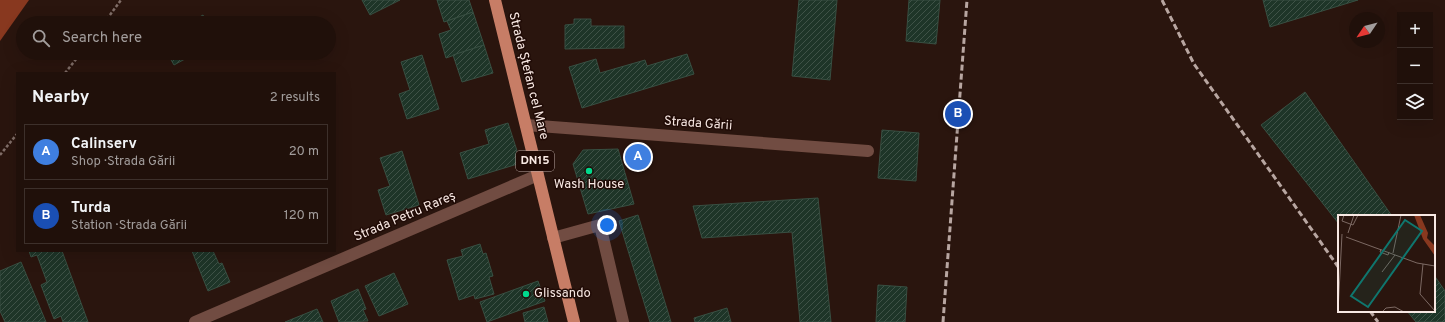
<!DOCTYPE html>
<meta charset="utf-8">
<style>
body{margin:0;font-family:Overpass,sans-serif;background:#2d1e18;color:#f1f3f6}
.controls{position:absolute;right:12px;top:12px;display:grid;overflow:hidden;border-radius:0px;box-shadow:0 4px 16px #0002}
.controls button{width:36px;height:36px;display:grid;place-items:center;padding:0;border:0;border-bottom:1px solid #3d302b;background:#20100a;color:#f1f3f6;font:20px sans-serif}
.compass{position:absolute;left:1349px;top:12px;width:36px;height:36px;border-radius:50%;background:#20100a;box-shadow:0 4px 16px #0002;rotate:235deg}
.you{position:absolute;left:607px;top:225px;width:14px;height:14px;margin:-10px;border:3px solid #fff;border-radius:50%;background:#1a73e8;box-shadow:0 0 0 6px #1a73e833}
.badge{display:grid;place-items:center;width:26px;height:26px;border-radius:50%;background:#00d98c;color:#fff;font-size:13px;font-weight:700}
.pin{position:absolute;translate:-50% -50%;border:2px solid #fff;box-shadow:0 1px 4px #0006}
.list{margin:0;padding:0;list-style:none}
h2{display:flex;justify-content:space-between;align-items:center;height:52px;margin:0;padding:0 16px;font-size:17px}
h2 small{font-size:13px;font-weight:400;color:#a29d9c}
.list li{display:grid;grid-template-columns:26px 1fr auto;gap:12px;align-items:center;box-sizing:border-box;height:56px;margin:0 8px 8px;padding:0 8px;border:1px solid #3d302b;border-radius:0px}
.list b{display:block;font-size:15px;white-space:nowrap}
.list p{margin:0;font-size:13px;white-space:nowrap;color:#a29d9c}
.list em{font-size:13px;font-style:normal;color:#a29d9c}
.icon{flex:none;width:22px;height:22px;fill:none;stroke:currentColor;stroke-width:2;stroke-linecap:round;stroke-linejoin:round}
.map{position:relative;flex:none;width:1445px;height:322px;overflow:hidden}
.search{position:absolute;background:#20100a;box-shadow:0 4px 16px #0002;left:16px;top:16px;width:320px;height:44px;display:flex;align-items:center;gap:10px;box-sizing:border-box;padding:0 14px;border-radius:22px;color:#a29d9c;font-size:15px}
.panel{position:absolute;background:#20100a;box-shadow:0 4px 16px #0002;left:16px;top:72px;width:320px;height:180px;border-radius:0px}
.map>svg:first-child{display:block}
</style>
<div class="map">
<svg width="1445" height="322" viewBox="0 0 1445 322">
<defs>
<pattern id="building-hatch" width="6" height="6" patternUnits="userSpaceOnUse"><rect width="6" height="6" fill="#1e3528"/><path d="M-1 1l2-2M0 6l6-6M5 7l2-2" fill="none" stroke="#3f5247"/></pattern>
</defs>
<rect width="100%" height="100%" fill="#2a150e"/>
<!-- water -->
<path fill="#88381f" d="M 0,0 L 29,0 L 0,41 Z"/>
<!-- building -->
<g fill="url(#building-hatch)" stroke="#384f42">
<path d="M 362,0 L 400,0 L 370,15 Z"/>
<path d="M 437,0 L 469,0 L 473,12 L 444,22 Z"/>
<path d="M 799,0 L 837,0 L 830,80 L 792,76 Z"/>
<path d="M 909,0 L 940,0 L 936,44 L 906,41 Z"/>
<path d="M 1263,0 L 1358,0 L 1270,27 Z"/>
<path d="M 473,12 L 484,45 L 446,58 L 439,34 L 451,30 L 447,21 Z"/>
<path d="M 203,15 L 207,23 L 189,23 Z"/>
<path d="M 574,19 L 591,19 L 591,26 L 624,26 L 624,48 L 565,49 L 565,25 L 574,24 Z"/>
<path d="M 484,45 L 493,73 L 462,82 L 453,55 Z"/>
<path d="M 167,53 L 196,53 L 174,65 Z"/>
<path d="M 687,54 L 694,74 L 582,108 L 569,67 L 596,59 L 600,73 L 645,60 L 647,66 Z"/>
<path d="M 422,55 L 439,109 L 407,119 L 399,94 L 410,90 L 401,62 Z"/>
<path d="M 1305,92 L 1392,216 L 1339,216 L 1339,224 L 1261,125 Z"/>
<path d="M 508,123 L 521,163 L 468,179 L 460,153 L 489,144 L 485,130 Z"/>
<path d="M 882,130 L 919,133 L 916,181 L 878,178 Z"/>
<path d="M 618,149 L 634,204 L 588,214 L 573,164 L 583,150 Z"/>
<path d="M 402,151 L 419,205 L 386,215 L 378,190 L 390,186 L 380,158 Z"/>
<path d="M 818,198 L 831,322 L 800,322 L 792,232 L 702,238 L 693,206 Z"/>
<path d="M 638,215 L 671,322 L 650,322 L 619,221 Z"/>
<path d="M 480,244 L 483,254 L 486,253 L 493,276 L 489,277 L 494,294 L 475,299 L 474,295 L 459,300 L 447,260 L 463,256 L 461,250 Z"/>
<path d="M 29,251 L 62,251 L 88,322 L 63,322 L 61,316 L 54,319 L 41,285 L 47,282 L 37,255 L 31,257 Z"/>
<path d="M 192,251 L 213,251 L 219,264 L 222,263 L 230,282 L 208,291 Z"/>
<path d="M 21,262 L 46,322 L 5,322 L 0,311 L 0,271 Z"/>
<path d="M 394,273 L 408,304 L 379,316 L 365,286 Z"/>
<path d="M 1434,275 L 1445,291 L 1445,322 L 1416,322 L 1407,311 L 1434,311 Z"/>
<path d="M 538,281 L 545,301 L 487,322 L 480,302 Z"/>
<path d="M 878,285 L 907,287 L 905,322 L 876,322 Z"/>
<path d="M 358,289 L 366,309 L 363,310 L 368,321 L 339,322 L 331,301 Z"/>
<path d="M 544,307 L 548,322 L 525,322 L 523,313 Z"/>
<path d="M 727,308 L 731,322 L 695,322 L 694,318 Z"/>
<path d="M 317,309 L 323,322 L 285,322 Z"/>
</g>
<g fill="none" stroke-linecap="round" stroke-linejoin="round">
<!-- path -->
<g stroke="#816e68" stroke-width="2.5" stroke-dasharray="3 2" stroke-linecap="butt">
<path d="M 104,23 L 121,0"/>
<path d="M 65,73 L 81,53"/>
<path d="M 0,155 L 17,134"/>
</g>
<!-- minor -->
<g stroke="#714c42" stroke-width="12">
<path d="M 526,125 L 868,151"/>
<path d="M 553,238 L 600,225 L 623,322"/>
<path d="M 195,322 L 538,175"/>
</g>
<!-- major -->
<path stroke="#c77d66" stroke-width="12" d="M 495,0 L 574,322"/>
<!-- rail -->
<g stroke="#b8a6a1" stroke-width="3" stroke-dasharray="6 3" stroke-linecap="butt">
<path d="M 1162,0 L 1194,64 L 1339,268"/>
<path d="M 1370,311 L 1378,322"/>
<path d="M 943,322 L 967,0"/>
</g>
</g>
<!-- markers -->
<g fill="#00d98c" stroke="#200b06" stroke-width="1.5">
<circle cx="589" cy="171" r="4"/>
<circle cx="526" cy="294" r="4"/>
</g>
<g text-anchor="middle" dominant-baseline="central" stroke-width="3" stroke-linejoin="round" paint-order="stroke">
<!-- shield labels -->
<rect fill="#200b06" stroke="#b7a6a1" stroke-width="1" x="516" y="151" width="38" height="20" rx="3"/>
<g font-size="12" font-weight="bold" fill="#f8e8e3">
<text x="535" y="161">DN15</text>
</g>
<!-- street labels -->
<g font-size="13" fill="#f8e8e3" stroke="#200b06">
<text transform="translate(528 76) rotate(76)">Strada Ștefan cel Mare</text>
<text transform="translate(698 124) rotate(4)">Strada Gării</text>
<text transform="translate(405 217) rotate(-23)">Strada Petru Rareș</text>
</g>
<!-- poi labels -->
<g font-size="13" fill="#f8e8e3" stroke="#200b06">
<text x="589" y="185">Wash House</text>
<text x="534" y="294" text-anchor="start">Glissando</text>
</g>
</g>
<!-- overview -->
<g transform="translate(1338 215)">
<rect width="97" height="97" fill="#2a150e"/>
<path d="M 76,0 L 82,0 L 90,18 L 89,23 L 97,31 L 97,41 L 85,24 Z" fill="#88381f"/>
<path fill="none" stroke="#7c6963" stroke-width="1" d="M 6,0 L 4,6 L 15,10 L 20,0M 10,18 L 16,0M 8,22 L 79,48 L 97,51M 43,34 L 42,37 L 50,40 L 51,37M 55,38 L 63,0M 85,49 L 82,79 L 97,96M 44,57 L 57,40M 0,97 L 4,19M 44,97 L 48,93 L 57,92 L 66,97"/>
<path fill="#0f766e" fill-opacity="0.15" stroke="#0f766e" stroke-width="2" d="M 67,5 L 84,16 L 30,92 L 13,81 Z"/>
<rect width="97" height="97" fill="none" stroke="#f8e8e3" stroke-width="2"/>
</g>
</svg>
<div class="controls">
<button>+</button>
<button>−</button>
<button><svg class="icon" aria-label="layers" viewBox="0 0 24 24"><path d="M12 4l9 5-9 5-9-5zM3 14l9 5 9-5"/></svg></button>
</div>
<svg class="compass" viewBox="-18 -18 36 36"><path d="M0-13l5 13h-10z" fill="#e53935"/><path d="M0 13l5-13h-10z" fill="#a29d9c"/></svg>
<div class="you"></div>
<div class="pin badge" style="left:638px;top:157px;background:#3f7fe0">A</div>
<div class="pin badge" style="left:958px;top:114px;background:#1a4fb4">B</div>
<div class="search"><svg class="icon" aria-label="search" viewBox="0 0 24 24"><circle cx="10" cy="10" r="6"/><path d="M15 15l6 6"/></svg>Search here</div>
<section class="panel">
<h2>Nearby<small>2 results</small></h2>
<ul class="list">
<li><span class="badge" style="background:#3f7fe0">A</span><div><b>Calinserv</b><p>Shop · Strada Gării</p></div><em>20 m</em></li>
<li><span class="badge" style="background:#1a4fb4">B</span><div><b>Turda</b><p>Station · Strada Gării</p></div><em>120 m</em></li>
</ul>
</section>
</div>
